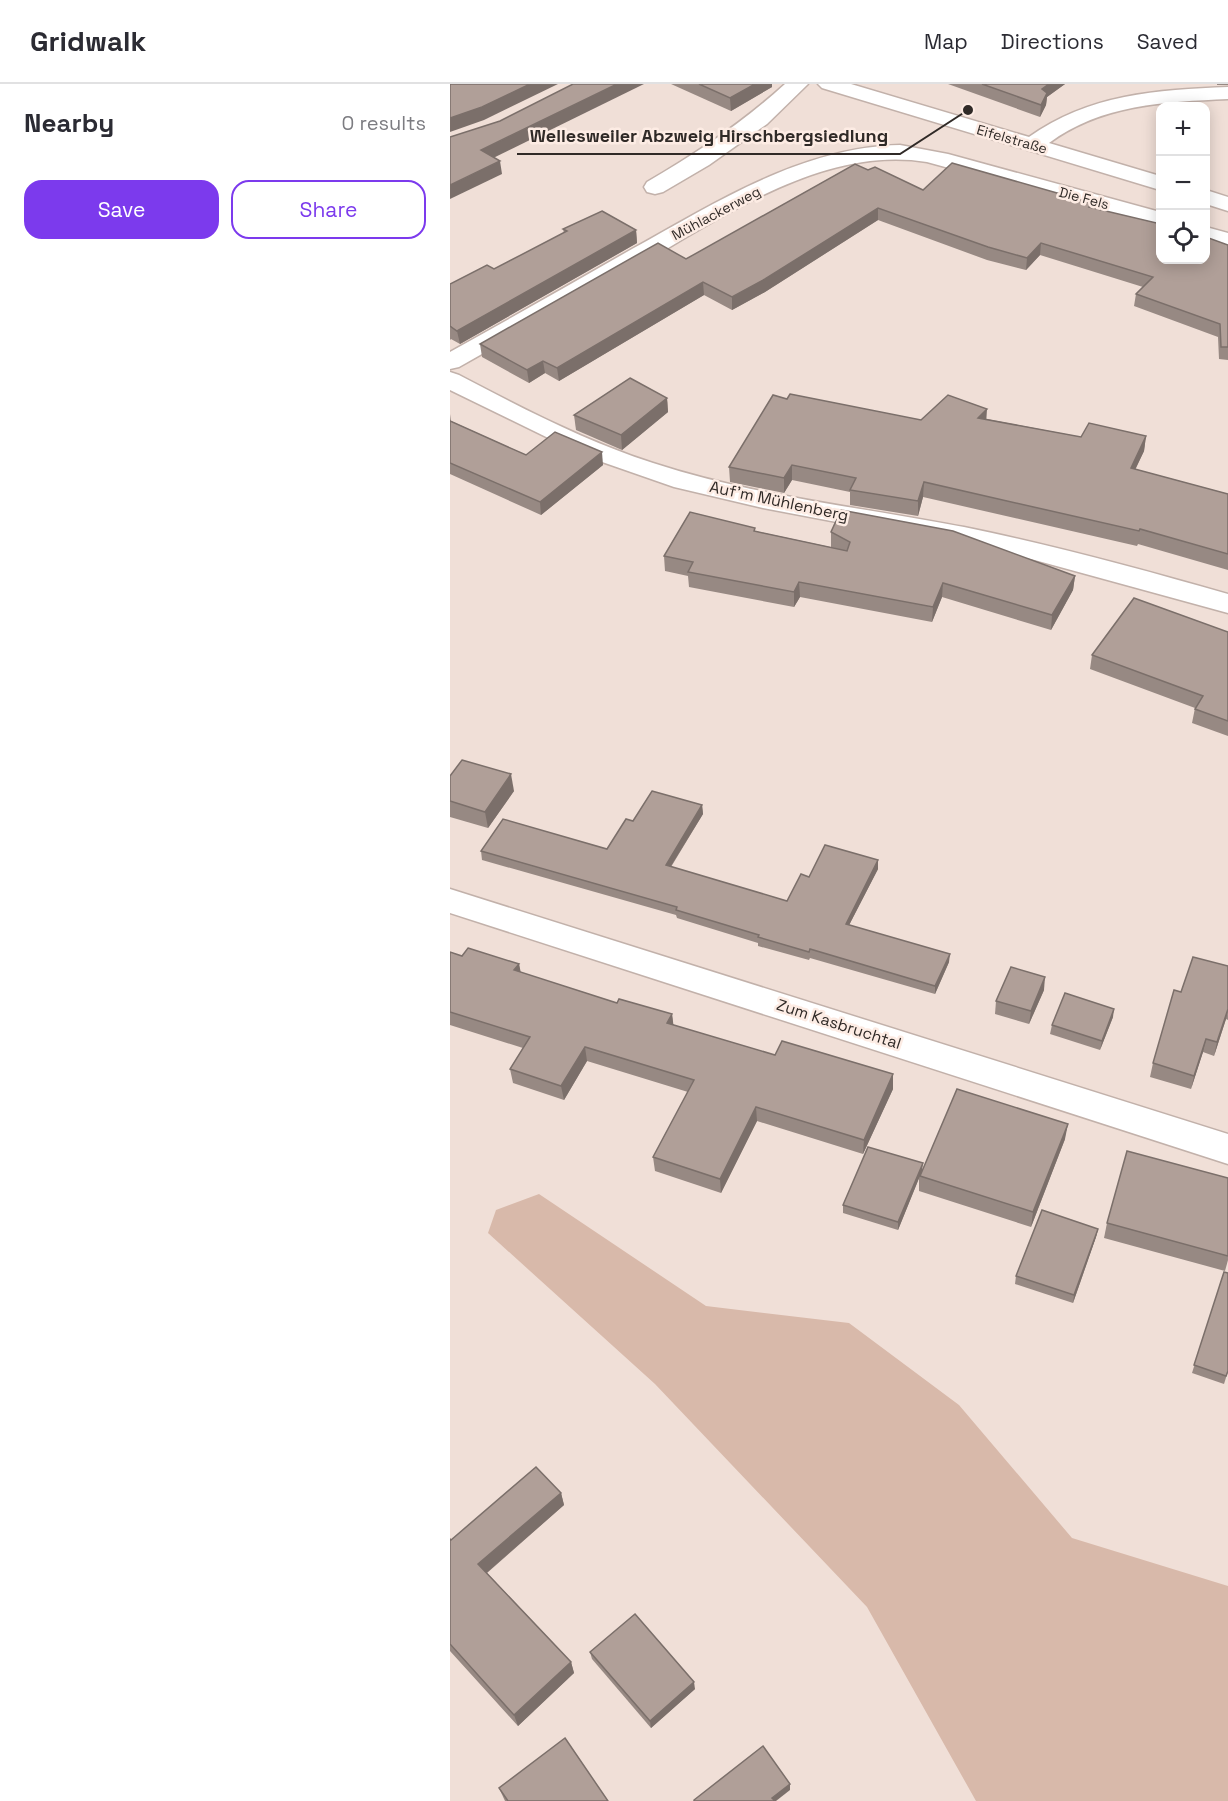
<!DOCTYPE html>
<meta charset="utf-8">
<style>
body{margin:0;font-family:"Space Grotesk",sans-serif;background:#f7f7f7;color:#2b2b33}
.controls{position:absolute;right:18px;top:18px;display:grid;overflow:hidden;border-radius:12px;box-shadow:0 3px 15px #0003}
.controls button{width:54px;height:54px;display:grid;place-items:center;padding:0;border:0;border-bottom:2px solid #e1e1e2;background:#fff;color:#2b2b33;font:30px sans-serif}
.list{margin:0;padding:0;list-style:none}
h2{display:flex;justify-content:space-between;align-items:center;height:78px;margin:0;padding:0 24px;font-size:26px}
h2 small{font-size:20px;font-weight:400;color:#7c7c81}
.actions{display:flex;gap:12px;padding:18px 24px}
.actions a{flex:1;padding:14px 0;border:2px solid #7c3aed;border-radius:18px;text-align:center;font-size:21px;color:#7c3aed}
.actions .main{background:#7c3aed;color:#fff}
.icon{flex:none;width:33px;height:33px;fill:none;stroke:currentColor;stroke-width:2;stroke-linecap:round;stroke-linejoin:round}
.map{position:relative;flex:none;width:778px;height:1717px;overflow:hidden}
header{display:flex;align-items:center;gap:36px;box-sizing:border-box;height:84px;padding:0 30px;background:#fff;border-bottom:2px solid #e1e1e2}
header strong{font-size:28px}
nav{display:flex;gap:33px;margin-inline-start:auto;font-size:21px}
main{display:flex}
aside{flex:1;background:#fff}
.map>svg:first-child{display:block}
</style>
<header>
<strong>Gridwalk</strong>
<nav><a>Map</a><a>Directions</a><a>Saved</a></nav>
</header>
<main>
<aside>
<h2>Nearby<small>0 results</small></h2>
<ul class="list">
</ul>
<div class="actions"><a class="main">Save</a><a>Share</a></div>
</aside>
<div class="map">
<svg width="778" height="1717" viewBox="0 0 778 1717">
<rect width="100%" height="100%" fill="#f0dfd7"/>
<!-- green -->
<path fill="#d8b9aa" d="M 89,1110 L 256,1222 L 399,1239 L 509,1321 L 622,1454 L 778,1502 L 778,1717 L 526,1717 L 417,1523 L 205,1300 L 38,1149 L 46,1126 Z"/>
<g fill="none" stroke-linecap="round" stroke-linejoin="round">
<defs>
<g id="minor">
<path d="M 335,0 L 358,0 L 317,40 L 259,81 L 213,108 L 205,110 L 197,108 L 194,103 L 197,98 C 247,69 292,39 335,0 Z"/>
<path d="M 368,0 L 401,0 L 579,53 C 639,10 707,6 778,3 L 778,15 C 714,18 652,20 599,59 L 710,92 L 710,106 L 372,4 Z"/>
<path d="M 450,61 L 498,70 L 710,128 L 710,142 L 477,78 C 374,61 273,133 187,182 C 128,216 68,250 9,283 L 0,285 L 0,268 C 61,234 121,200 182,165 C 265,119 352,63 450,61 Z"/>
<path d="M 756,106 L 778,113 L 778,127 L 756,120 Z"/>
<path d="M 756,143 L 778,149 L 778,164 L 756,157 Z"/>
<path d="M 0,288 L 9,291 C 72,324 135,357 203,379 C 304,412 410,423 514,443 C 603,461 691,485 778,510 L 778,529 L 581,475 L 313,424 L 224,403 L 135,372 L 0,306 Z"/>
<path d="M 0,805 L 778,1050 L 778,1080 L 0,829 Z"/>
</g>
</defs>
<!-- minor casing -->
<use href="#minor" stroke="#c2b1aa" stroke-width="3"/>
<!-- minor -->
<use href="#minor" fill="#fff" fill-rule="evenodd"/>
</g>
<!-- wall -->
<g fill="#978983">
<path d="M 221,0 L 322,0 L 322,3 L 281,27 Z"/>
<path d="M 498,0 L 615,0 L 597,13 L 596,21 L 590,33 Z"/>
<rect x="767" y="0" width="11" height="1"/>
<path d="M 418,86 L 473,106 L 641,123 L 778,161 L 778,276 L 769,275 L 768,253 L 684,222 L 686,210 L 693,203 L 590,171 L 576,186 L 537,176 L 428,136 L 315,208 L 282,226 L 254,211 L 109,297 L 95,289 L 79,299 L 32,273 L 30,260 L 236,175 Z"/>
<path d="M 113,145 L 186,146 L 187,159 L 10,260 L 1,255 L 0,256 L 0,200 L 44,185 L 114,149 Z"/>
<path d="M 217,314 L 218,328 L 172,366 L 126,346 L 124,331 Z"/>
<path d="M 337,315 L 471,336 L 537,335 L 631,353 L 696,352 L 694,367 L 685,385 L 778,410 L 778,486 L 688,460 L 687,462 L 473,413 L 468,432 L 400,421 L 400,408 L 342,396 L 334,409 L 280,398 L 279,383 Z"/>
<path d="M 0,330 L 1,337 L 76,371 L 153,381 L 91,431 L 0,390 Z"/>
<path d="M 305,447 L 385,464 L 381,463 L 381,448 L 625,492 L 623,506 L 601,546 L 492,513 L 482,538 L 350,513 L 344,523 L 239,503 L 238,492 L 215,487 L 214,472 Z"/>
<path d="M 778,548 L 778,652 L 742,639 L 745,624 L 640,585 L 642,571 Z"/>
<path d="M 0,692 L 64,707 L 38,744 L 0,733 Z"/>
<path d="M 252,721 L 253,730 L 221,783 L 337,817 L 359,793 L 428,785 L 399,841 L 499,878 L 485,910 L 360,874 L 359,876 L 308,862 L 308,859 L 227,834 L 226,831 L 32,776 L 31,767 L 157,765 L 183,737 Z"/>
<path d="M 0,868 L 12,872 L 69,880 L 70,888 L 167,919 L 222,930 L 223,941 L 325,971 L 443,990 L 443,1005 L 413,1070 L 307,1037 L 271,1109 L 205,1087 L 203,1073 L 238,1008 L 137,977 L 114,1016 L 63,999 L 60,985 L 73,964 L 0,941 Z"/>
<path d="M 778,882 L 778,936 L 776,935 L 764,972 L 753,968 L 741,1005 L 700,993 L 703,979 L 731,908 Z"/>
<path d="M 594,906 L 579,940 L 545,930 L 546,917 Z"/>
<path d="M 663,933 L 650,966 L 600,950 L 602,941 Z"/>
<path d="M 615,1055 L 581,1143 L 469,1107 L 469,1094 L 448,1146 L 393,1129 L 393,1121 L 472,1085 Z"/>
<path d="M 778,1094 L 778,1176 L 775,1187 L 654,1154 L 657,1139 Z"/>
<path d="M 648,1145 L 646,1153 L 623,1219 L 565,1200 L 566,1192 Z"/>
<path d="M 774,1188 L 778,1287 L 774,1300 L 742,1289 Z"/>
<path d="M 111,1409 L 114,1421 L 37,1489 L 121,1578 L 124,1589 L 68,1642 L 0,1567 L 0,1455 L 1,1456 Z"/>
<path d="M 140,1568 L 245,1605 L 201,1644 L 142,1575 Z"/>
<path d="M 49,1704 L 158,1717 L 55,1717 Z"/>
</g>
<!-- shaded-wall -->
<g fill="#7b6f6a">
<path d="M 80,0 L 108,0 L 34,36 L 0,48 L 0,34 Z"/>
<path d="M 167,0 L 194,0 L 33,79 L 31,66 Z"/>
<path d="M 305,0 L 322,0 L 322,3 L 281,27 L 280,14 Z"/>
<path d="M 599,0 L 615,0 L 597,13 L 596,21 L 590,33 L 592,5 Z"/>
<path d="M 50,77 L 52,90 L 0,115 L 0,101 Z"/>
<path d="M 428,124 L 428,136 L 315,208 L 282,226 L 282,213 Z"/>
<path d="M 186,146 L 187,159 L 10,260 L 7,247 Z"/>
<path d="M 591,159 L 590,171 L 576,186 L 577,174 Z"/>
<path d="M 253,198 L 254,211 L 109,297 L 107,284 Z"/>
<path d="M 93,277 L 95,289 L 79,299 L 77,286 Z"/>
<path d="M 217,314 L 218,328 L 172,366 L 171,351 Z"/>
<path d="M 537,325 L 536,341 L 528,334 Z"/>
<path d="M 696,352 L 694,367 L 679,399 L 681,384 Z"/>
<path d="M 152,368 L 153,381 L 91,431 L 90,418 Z"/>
<path d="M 342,381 L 342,396 L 334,409 L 334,394 Z"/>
<path d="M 474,398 L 473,413 L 468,432 L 468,417 Z"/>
<path d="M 625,492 L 623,506 L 601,546 L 602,531 Z"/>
<path d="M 349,498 L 350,513 L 344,523 L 344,508 Z"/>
<path d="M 493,499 L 492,513 L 482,538 L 483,523 Z"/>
<path d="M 61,690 L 64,707 L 38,744 L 35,728 Z"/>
<path d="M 252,721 L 253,730 L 216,790 L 216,781 Z"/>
<path d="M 428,776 L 428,785 L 395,849 L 396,840 Z"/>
<path d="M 500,870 L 499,878 L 485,910 L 485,902 Z"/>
<path d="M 69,880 L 72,894 L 64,886 Z"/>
<path d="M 595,893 L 594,906 L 579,940 L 581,927 Z"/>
<path d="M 664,925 L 663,933 L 650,966 L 652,957 Z"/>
<path d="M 778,925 L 776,935 L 764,972 L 767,958 Z"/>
<path d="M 222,930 L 224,945 L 217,939 Z"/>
<path d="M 756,955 L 753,968 L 741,1005 L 744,992 Z"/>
<path d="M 135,963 L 137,977 L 114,1016 L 111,1002 Z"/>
<path d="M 443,990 L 443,1005 L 413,1070 L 414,1056 Z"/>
<path d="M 306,1023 L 307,1037 L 271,1109 L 270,1095 Z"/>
<path d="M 618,1040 L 615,1055 L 581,1143 L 583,1128 Z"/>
<path d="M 473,1079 L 472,1087 L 448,1146 L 448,1138 Z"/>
<path d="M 648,1145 L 646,1153 L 623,1219 L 624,1211 Z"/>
<path d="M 111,1409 L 114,1421 L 33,1492 L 28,1480 Z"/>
<path d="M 121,1578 L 124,1589 L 68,1642 L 64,1631 Z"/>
<path d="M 244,1598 L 245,1605 L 201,1644 L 200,1637 Z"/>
<path d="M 340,1700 L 340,1706 L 326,1717 L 322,1717 L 322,1714 Z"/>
</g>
<!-- building -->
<g fill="#b09f98" stroke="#7b6f6a" stroke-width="1.5">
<path d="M 0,0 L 80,0 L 32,23 L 0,34 Z"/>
<path d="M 123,0 L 167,0 L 31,66 L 50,77 L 0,101 L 0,53 L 50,37 Z"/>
<path d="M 249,0 L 305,0 L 280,14 Z"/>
<path d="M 532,0 L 599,0 L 592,5 L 597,9 L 591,21 Z"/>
<path d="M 502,79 L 642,119 L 639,123 L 711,140 L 711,176 L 756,176 L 756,153 L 778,161 L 778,263 L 771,263 L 770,240 L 686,210 L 703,193 L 591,159 L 577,174 L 538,163 L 428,124 L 315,195 L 282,213 L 253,198 L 107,284 L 93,277 L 77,286 L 30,260 L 208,159 L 236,175 L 405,80 L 418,86 L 425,83 L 473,106 Z"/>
<path d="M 152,127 L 186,146 L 7,247 L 0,242 L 0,200 L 37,181 L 44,185 L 117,147 L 113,145 Z"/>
<path d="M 180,294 L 217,314 L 171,351 L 124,331 Z"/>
<path d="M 340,310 L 471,336 L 498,311 L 537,325 L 528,334 L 631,353 L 639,339 L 696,352 L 681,384 L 778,410 L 778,470 L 690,445 L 689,447 L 474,398 L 468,417 L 400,406 L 406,394 L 342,381 L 334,394 L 279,383 L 323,311 L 337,315 Z"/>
<path d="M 0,337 L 76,371 L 105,348 L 152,368 L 90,418 L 0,379 Z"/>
<path d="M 391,426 L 503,447 L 625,492 L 602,531 L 493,499 L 483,523 L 349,498 L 344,508 L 238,488 L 243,478 L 214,472 L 240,428 L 305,444 L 304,447 L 397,467 L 400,458 L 381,448 Z"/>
<path d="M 684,514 L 778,548 L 778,637 L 745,625 L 753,612 L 642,571 Z"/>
<path d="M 12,676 L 61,690 L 35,728 L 0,717 L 0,692 Z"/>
<path d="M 202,707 L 252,721 L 216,781 L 337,817 L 351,790 L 359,793 L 375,761 L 428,776 L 396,840 L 500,870 L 485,902 L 360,865 L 359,868 L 308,853 L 309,851 L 226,826 L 227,823 L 31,767 L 53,735 L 157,765 L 176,735 L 183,737 Z"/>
<path d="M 18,864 L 69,880 L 64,886 L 167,919 L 169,915 L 222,930 L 217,939 L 325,971 L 332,957 L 443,990 L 414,1056 L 306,1023 L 270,1095 L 203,1073 L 244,996 L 135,963 L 111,1002 L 60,985 L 80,953 L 0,928 L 0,868 L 12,872 Z"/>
<path d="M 743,873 L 778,882 L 778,925 L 767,958 L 756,955 L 744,992 L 703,979 L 724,906 L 731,908 Z"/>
<path d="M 561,883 L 595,893 L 581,927 L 546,917 Z"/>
<path d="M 615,909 L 664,925 L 652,957 L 602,941 Z"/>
<path d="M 507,1005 L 618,1040 L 583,1128 L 470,1092 Z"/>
<path d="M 418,1063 L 473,1079 L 448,1138 L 393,1121 Z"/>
<path d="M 677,1067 L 778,1094 L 778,1172 L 657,1139 Z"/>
<path d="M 592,1126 L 648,1145 L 624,1211 L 566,1192 Z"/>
<path d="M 774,1188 L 778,1189 L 778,1287 L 776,1292 L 744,1281 Z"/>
<path d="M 86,1383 L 111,1409 L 28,1480 L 121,1578 L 64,1631 L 0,1560 L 0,1455 L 1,1456 Z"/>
<path d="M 185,1530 L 244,1598 L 200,1637 L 140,1568 Z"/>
<path d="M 115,1654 L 158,1717 L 58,1717 L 49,1704 Z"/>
<path d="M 313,1662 L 340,1700 L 322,1714 L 325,1717 L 244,1717 L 244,1716 Z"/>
</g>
<g text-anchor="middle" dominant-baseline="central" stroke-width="5" stroke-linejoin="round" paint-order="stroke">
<!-- far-street labels -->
<g font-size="14" fill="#302a27" stroke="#fdece4">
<text transform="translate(562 55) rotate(16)">Eifelstraße</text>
<text transform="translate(634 114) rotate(15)">Die Fels</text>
<text transform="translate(266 129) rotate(-28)">Mühlackerweg</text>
</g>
<!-- street labels -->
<g font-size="16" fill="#302a27" stroke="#fdece4">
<text transform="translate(329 417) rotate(12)">Auf'm Mühlenberg</text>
<text transform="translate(389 940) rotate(18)">Zum Kasbruchtal</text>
</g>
</g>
<!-- callouts -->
<path fill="none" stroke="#302a27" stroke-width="2" d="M518 26L450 70H67"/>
<circle fill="#302a27" stroke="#fdece4" stroke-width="2" cx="518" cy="26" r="6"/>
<g font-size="18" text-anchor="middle" font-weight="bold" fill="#302a27" stroke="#fdece4" stroke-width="5" stroke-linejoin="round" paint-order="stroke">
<text x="259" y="58">Wellesweiler Abzweig Hirschbergsiedlung</text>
</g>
</svg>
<div class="controls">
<button>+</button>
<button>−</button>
<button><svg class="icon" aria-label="locate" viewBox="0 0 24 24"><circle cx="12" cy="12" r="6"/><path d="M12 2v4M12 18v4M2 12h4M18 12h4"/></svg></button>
</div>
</div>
</main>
